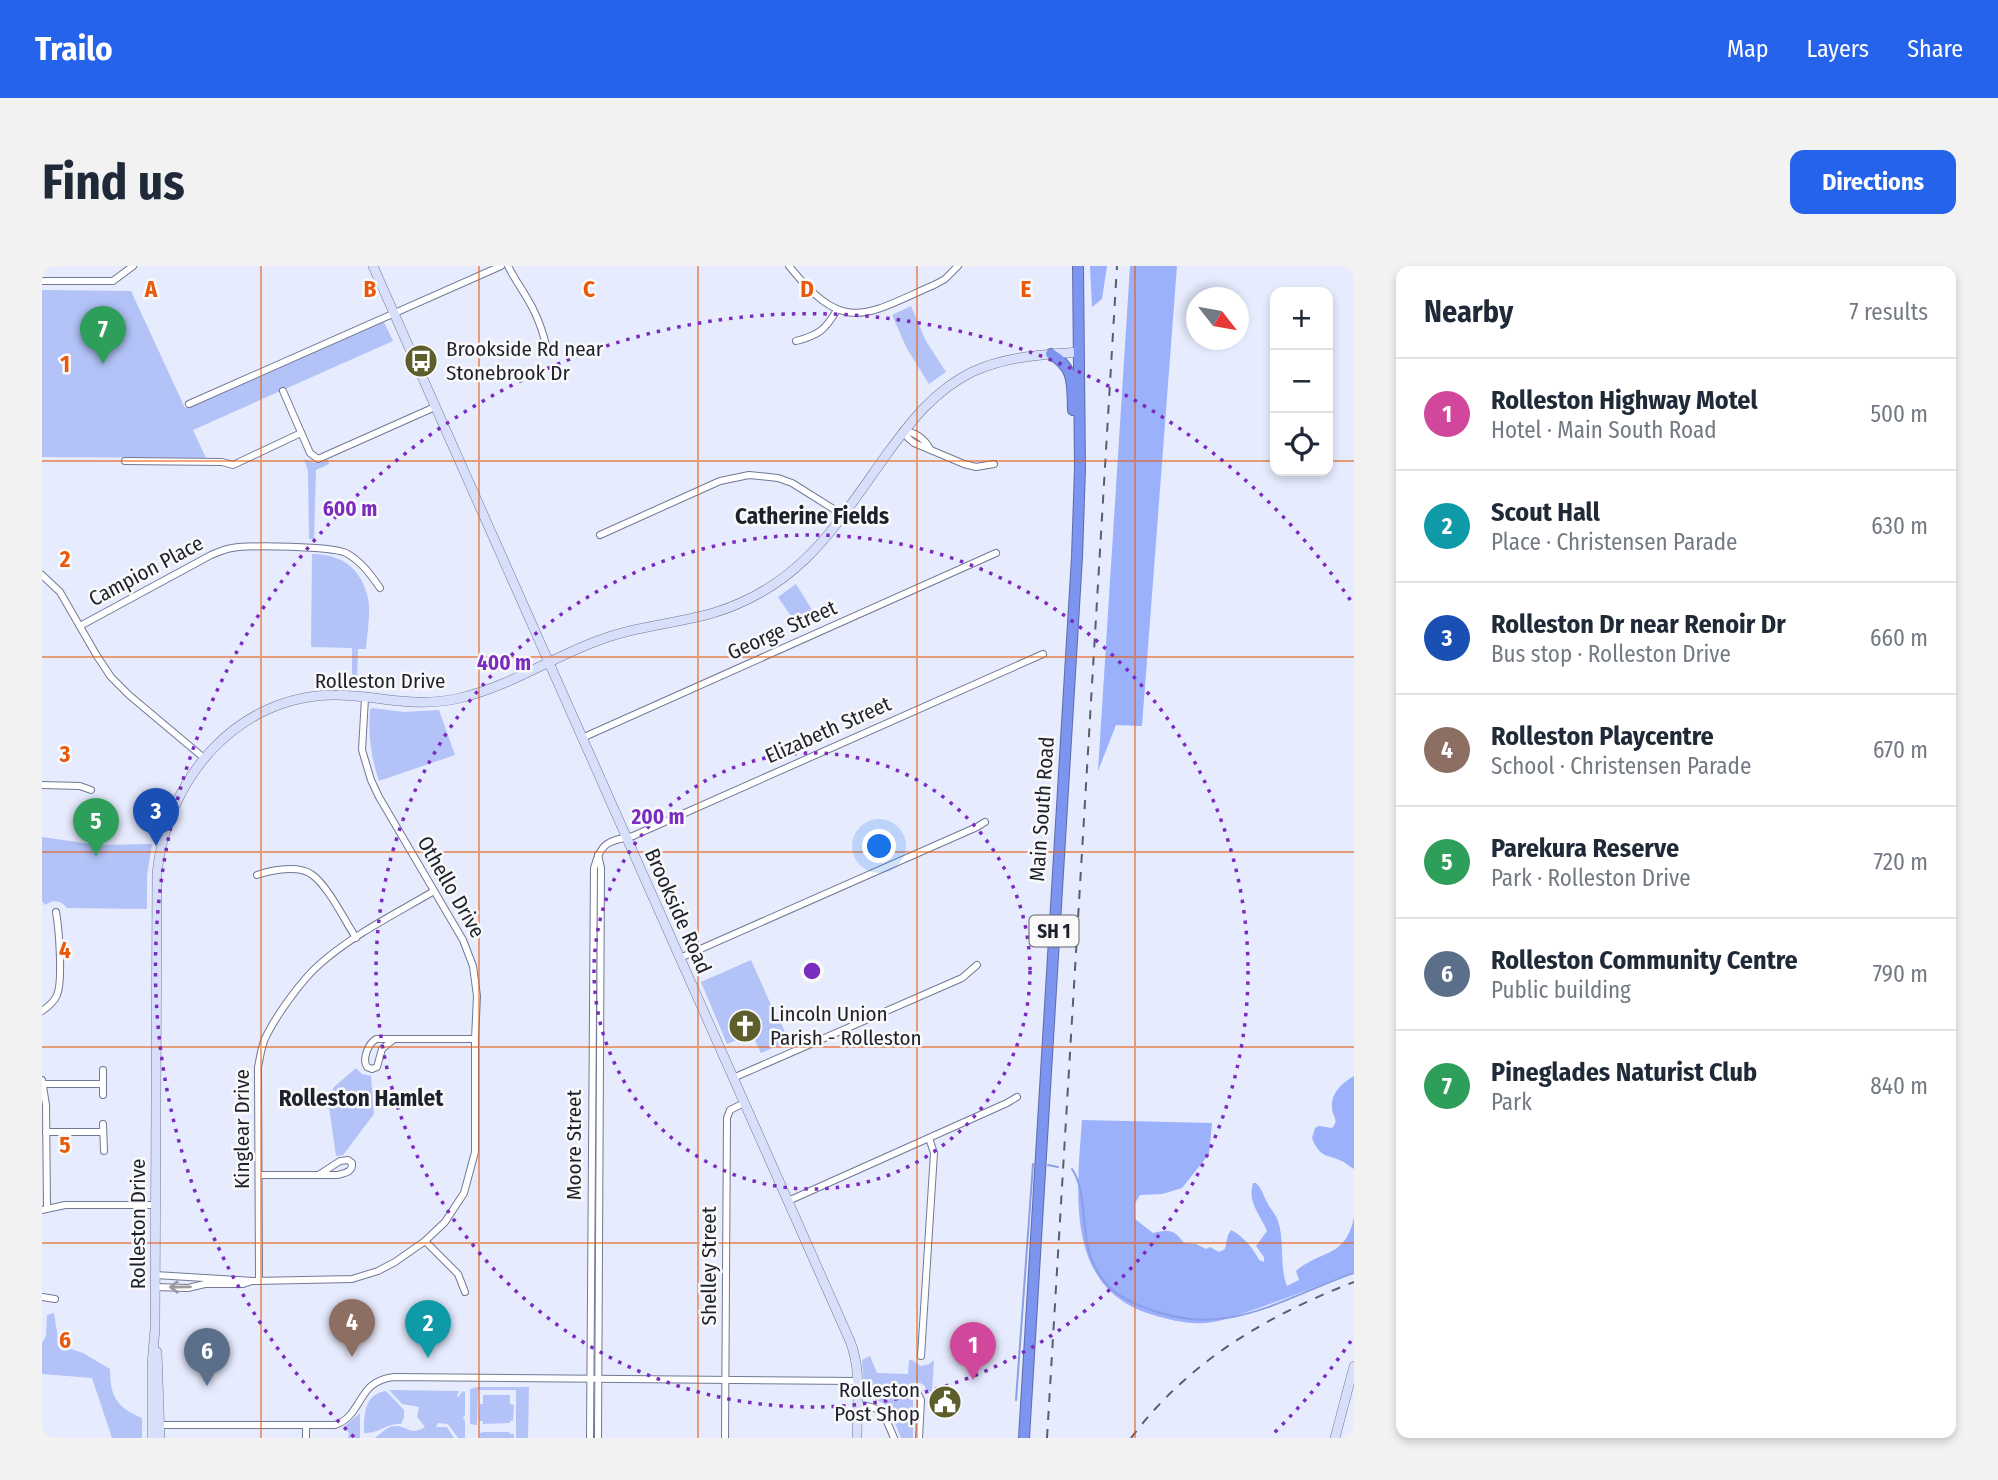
<!DOCTYPE html>
<meta charset="utf-8">
<style>
body{margin:0;font-family:"Fira Sans Condensed",sans-serif;background:#f2f2f3;color:#1f2937}
.controls{position:absolute;right:21px;top:21px;display:grid;overflow:hidden;border-radius:14px;box-shadow:0 4px 10px #0003}
.controls button{width:63px;height:63px;display:grid;place-items:center;padding:0;border:0;border-bottom:2px solid #e0e1e3;background:#fff;color:#1f2937;font:35px sans-serif}
.compass{position:absolute;left:1144px;top:21px;width:63px;height:63px;border-radius:50%;background:#fff;box-shadow:0 4px 10px #0003;rotate:121deg}
.you{position:absolute;left:838px;top:581px;width:24px;height:24px;margin:-18px;border:5px solid #fff;border-radius:50%;background:#1a73e8;box-shadow:0 0 0 10px #1a73e833}
.badge{display:grid;place-items:center;width:46px;height:46px;border-radius:50%;background:#2563eb;color:#fff;font-size:23px;font-weight:700}
.pin{position:absolute;translate:-50% -58px;filter:drop-shadow(0 2px 4px #0008)}
.pin::after{content:'';position:absolute;top:37px;width:24px;height:21px;background:inherit;clip-path:polygon(0 0,100% 0,50% 100%)}
.list{margin:0;padding:0;list-style:none}
h2{display:flex;justify-content:space-between;align-items:center;height:91px;margin:0;padding:0 28px;font-size:30px}
h2 small{font-size:23px;font-weight:400;color:#747a83}
.list li{display:grid;grid-template-columns:46px 1fr auto;gap:21px;align-items:center;box-sizing:border-box;height:112px;padding:0 28px;border-top:2px solid #e0e1e3}
.list b{display:block;font-size:26px;white-space:nowrap}
.list p{margin:0;font-size:23px;white-space:nowrap;color:#747a83}
.list em{font-size:23px;font-style:normal;color:#747a83}
.icon{flex:none;width:38px;height:38px;fill:none;stroke:currentColor;stroke-width:2;stroke-linecap:round;stroke-linejoin:round}
.map{position:relative;flex:none;width:1312px;height:1172px;overflow:hidden;border-radius:14px}
header{display:flex;align-items:center;gap:42px;box-sizing:border-box;height:98px;padding:0 35px;background:#2563eb;color:#fff}
header strong{font-size:33px}
nav{display:flex;gap:38px;margin-inline-start:auto;font-size:24px}
.intro{display:flex;align-items:center;justify-content:space-between;box-sizing:border-box;height:168px;padding:0 42px}
h1{margin:0;font-size:49px}
.button{padding:18px 32px;border-radius:14px;background:#2563eb;color:#fff;font-size:24px;font-weight:700}
main{display:flex;gap:42px;padding:0 42px}
aside{flex:1;background:#fff;border-radius:14px;box-shadow:0 4px 10px #0003}
.map>svg:first-child{display:block}
</style>
<header>
<strong>Trailo</strong>
<nav><a>Map</a><a>Layers</a><a>Share</a></nav>
</header>
<div class="intro"><h1>Find us</h1><a class="button">Directions</a></div>
<main>
<div class="map">
<svg width="1312" height="1172" viewBox="0 0 1312 1172">
<rect width="100%" height="100%" fill="#e6ebfe"/>
<!-- green -->
<g fill="#b3c3f8">
<path d="M 0,24 L 89,25 L 143,142 L 342,56 L 351,75 L 151,164 L 164,192 L 0,191 Z"/>
<path d="M 869,40 L 884,75 L 904,106 L 887,118 L 865,83 L 850,49 Z"/>
<path d="M 262,193 L 273,197 L 286,194 L 287,198 L 274,204 L 272,273 L 267,273 L 266,205 Z"/>
<path d="M 270,288 C 300,288 319,302 326,332 C 329,346 325,368 324,383 L 316,383 L 315,420 L 310,420 L 310,382 L 269,381 Z"/>
<path d="M 754,318 L 777,355 L 758,364 L 736,331 Z"/>
<path d="M 330,442 L 362,446 L 397,444 L 413,489 L 337,515 C 329,491 326,469 328,444 Z"/>
<path d="M 56,535 L 59,579 L 110,578 L 105,610 L 105,643 L 25,642 C 19,634 11,633 3,639 L 0,635 L 0,571 L 56,579 L 54,536 Z"/>
<path d="M 709,694 L 737,757 L 739,757 L 744,768 L 742,769 L 745,776 L 719,787 L 710,768 L 685,778 L 659,716 Z"/>
<path d="M 314,802 L 320,808 L 329,810 L 332,848 L 301,889 L 294,890 L 286,834 L 292,821 Z"/>
<path d="M 12,1047 L 17,1079 L 41,1087 L 68,1103 C 68,1130 74,1141 100,1152 L 100,1172 L 70,1172 L 50,1112 L 0,1108 L 0,1077 L 4,1070 L 5,1049 Z"/>
<path d="M 828,1090 L 835,1107 L 866,1108 L 867,1094 L 870,1094 L 879,1100 L 887,1098 L 892,1094 L 890,1126 L 884,1124 L 883,1120 C 873,1112 866,1118 866,1130 L 871,1134 L 871,1172 L 859,1172 L 849,1147 L 843,1138 L 826,1130 L 822,1122 L 820,1094 Z"/>
<path d="M 436,1121 L 487,1121 L 486,1172 L 474,1172 L 474,1124 L 436,1124 L 435,1159 L 428,1158 L 428,1123 Z"/>
<path d="M 347,1124 L 417,1125 L 415,1130 L 416,1131 L 421,1125 L 423,1126 L 423,1149 L 422,1150 L 421,1153 L 423,1154 L 423,1172 L 416,1172 L 406,1158 L 396,1157 L 394,1161 L 405,1161 L 412,1172 L 333,1172 C 337,1169 343,1163 348,1161 C 364,1156 367,1172 383,1161 L 375,1151 L 377,1141 L 360,1138 Z"/>
<path d="M 344,1125 L 362,1144 L 362,1151 L 359,1158 C 341,1158 340,1167 322,1167 C 322,1149 322,1128 344,1125 Z"/>
<path d="M 441,1129 L 468,1129 L 468,1138 L 472,1139 L 471,1155 L 468,1155 L 468,1157 L 441,1158 L 441,1155 L 437,1155 L 438,1138 L 441,1138 Z"/>
<path d="M 318,1147 L 318,1172 L 306,1172 L 307,1167 L 302,1161 Z"/>
<path d="M 442,1166 L 467,1166 L 468,1168 L 472,1168 L 472,1172 L 438,1172 L 438,1167 Z"/>
</g>
<!-- forest -->
<g fill="#9cb1fb">
<path d="M 1048,0 L 1065,0 L 1060,33 L 1050,41 Z"/>
<path d="M 1088,0 L 1135,0 L 1100,460 L 1074,459 L 1056,505 Z"/>
<path d="M 1312,810 L 1312,903 C 1308,901 1305,898 1302,896 C 1286,888 1278,893 1270,872 L 1273,862 L 1277,860 L 1290,862 C 1298,853 1290,851 1290,841 C 1289,827 1301,816 1312,810 Z"/>
<path d="M 1040,854 L 1170,857 L 1167,888 L 1140,922 L 1120,928 L 1098,929 L 1093,937 L 1093,953 L 1111,967 C 1127,963 1132,963 1142,977 L 1154,978 L 1164,983 L 1168,981 L 1177,986 L 1183,983 L 1186,969 L 1189,964 C 1201,970 1211,982 1217,994 L 1222,996 L 1222,991 L 1214,980 L 1225,965 C 1218,947 1205,937 1211,917 L 1214,917 C 1220,923 1221,929 1225,936 C 1228,943 1234,948 1236,955 C 1243,976 1237,1000 1245,1020 L 1257,1014 L 1254,1005 C 1280,983 1304,992 1312,951 L 1312,1006 C 1275,1020 1239,1035 1202,1047 C 1192,1050 1181,1055 1171,1056 C 1150,1060 1128,1054 1108,1048 C 1022,1021 1035,925 1040,854 Z"/>
</g>
<g fill="none" stroke-linecap="round" stroke-linejoin="round">
<!-- stream -->
<g stroke="#8b9fe8" stroke-width="2">
<path d="M 1006,899 L 1016,901"/>
<path d="M 1030,903 C 1047,928 1037,973 1053,1001 C 1064,1023 1079,1032 1101,1041 C 1184,1075 1237,1033 1312,1007"/>
<path d="M 974,1134 L 991,898"/>
</g>
<defs>
<g id="street">
<path d="M 466,0 C 474,16 485,30 492,45 C 498,57 502,70 505,83"/>
<path d="M 747,0 C 803,70 823,49 894,18 L 903,13 L 916,0"/>
<path d="M 0,15 L 71,15 L 91,0"/>
<path d="M 754,75 C 777,69 783,64 795,44"/>
<path d="M 241,125 L 268,187 L 276,193 L 393,141"/>
<path d="M 147,138 L 459,0"/>
<path d="M 861,165 L 866,172 L 872,177 L 922,198 L 934,201 L 952,198"/>
<path d="M 861,165 C 873,166 882,172 888,183"/>
<path d="M 83,195 L 180,196 L 191,199 L 259,167"/>
<path d="M 558,269 L 678,215 L 707,209 L 736,212 L 750,217 L 801,249"/>
<path d="M 0,309 L 18,326 L 55,390 L 69,411 L 87,429 L 162,492"/>
<path d="M 38,360 L 169,289 C 176,286 183,283 190,282 C 208,279 289,280 304,287 C 319,295 329,309 338,322"/>
<path d="M 540,472 L 954,287"/>
<path d="M 0,519 L 38,520 L 49,524"/>
<path d="M 215,609 C 229,604 256,599 269,608 C 285,618 303,655 314,672"/>
<path d="M 638,692 L 935,561 L 943,556"/>
<path d="M 0,745 C 6,741 12,736 15,729 C 21,715 17,663 14,646"/>
<path d="M 351,774 L 340,783 L 335,801 L 330,803 L 325,801 C 320,793 326,778 334,773 L 433,773"/>
<path d="M 61,804 L 61,829"/>
<path d="M 691,812 L 920,712 L 935,699"/>
<path d="M 0,814 L 4,839 L 5,942"/>
<path d="M 1,818 L 61,818"/>
<path d="M 61,858 L 62,885"/>
<path d="M 4,866 L 61,866"/>
<path d="M 217,909 L 296,909 C 303,907 311,906 310,897 L 306,894 L 298,895 L 278,908"/>
<path d="M 746,935 L 965,837 L 975,831"/>
<path d="M 0,944 L 23,939 L 113,939"/>
<path d="M 383,975 L 416,1008 L 423,1026"/>
<path d="M 113,1009 L 212,1015 L 310,1013 L 336,1005 L 353,996 L 383,975 L 403,956 L 422,927 L 433,886 L 433,773 L 435,730 L 431,700 L 421,674 L 337,531 L 329,514 L 320,484 L 323,432"/>
<path d="M 217,1015 L 216,801 C 218,792 219,783 222,775 C 232,752 260,713 279,697 C 312,668 355,647 392,625"/>
<path d="M 113,1021 L 146,1022 L 163,1018 L 201,1018 L 210,1015"/>
<path d="M 0,1031 L 13,1033"/>
<path d="M 879,1090 L 892,887 L 887,872"/>
<path d="M 875,1126 L 879,1134 L 877,1172"/>
<path d="M 815,1139 C 842,1140 842,1149 852,1172"/>
<path d="M 115,1159 L 293,1159 C 322,1149 314,1115 352,1111 L 815,1115"/>
<path d="M 264,1172 L 264,1160"/>
<path d="M 548,1172 L 552,602 C 559,576 566,575 591,570 L 1001,388"/>
<path d="M 556,1172 L 559,602 L 556,589"/>
<path d="M 683,1172 L 685,852 L 688,844 L 702,837"/>
</g>
<g id="secondary">
<path d="M 331,0 L 808,1075 C 820,1104 815,1140 815,1172"/>
<path d="M 115,1086 L 118,1172"/>
<path d="M 110,1172 L 110,1098 L 113,1063 L 115,607 C 125,513 194,430 292,429 C 337,429 371,443 418,432 C 466,421 509,392 555,375 C 593,360 633,358 671,347 C 760,320 794,259 845,188 C 869,155 892,125 930,106 C 964,90 1000,89 1036,86"/>
<path d="M 1293,1172 L 1312,1100"/>
</g>
<g id="highway">
<path d="M 1009,88 C 1033,102 1030,118 1031,144"/>
<path d="M 982,1172 L 1035,291 L 1038,202 L 1036,0"/>
</g>
</defs>
<!-- street casing -->
<use href="#street" stroke="#717994" stroke-width="8"/>
<!-- secondary casing -->
<use href="#secondary" stroke="#717994" stroke-width="10"/>
<!-- highway casing -->
<use href="#highway" stroke="#5c6cab" stroke-width="12"/>
<!-- street -->
<use href="#street" stroke="#fff" stroke-width="6"/>
<!-- secondary -->
<use href="#secondary" stroke="#d8dffa" stroke-width="9"/>
<!-- highway -->
<use href="#highway" stroke="#7e95ef" stroke-width="10"/>
<!-- rail -->
<g stroke="#5a5e6b" stroke-width="2" stroke-dasharray="9 9" stroke-linecap="butt">
<path d="M 1005,1172 L 1075,0"/>
<path d="M 1089,1172 C 1147,1095 1224,1050 1312,1016"/>
</g>
</g>
<!-- one-way arrows -->
<defs><path id="oneway-shaft" d="M-6 0H5M1.5-3L5.5 0L1.5 3" fill="none" stroke-width="1.6" stroke-linecap="round" stroke-linejoin="round" transform="scale(1.75)"/></defs>
<use stroke="#9a9ba0" href="#oneway-shaft" transform="translate(138 1021) rotate(179)"/>
<!-- grid -->
<path fill="none" stroke="#e8590c" stroke-width="2" stroke-opacity="0.55" d="M 219,0 L 219,1172M 437,0 L 437,1172M 656,0 L 656,1172M 875,0 L 875,1172M 1093,0 L 1093,1172M 0,195 L 1233,195M 1286,195 L 1312,195M 0,391 L 1312,391M 0,586 L 1312,586M 0,781 L 1312,781M 0,977 L 1312,977"/>
<!-- distance rings -->
<g fill="none" stroke="#7b2cbf" stroke-width="3.5" stroke-dasharray="3.5 7">
<circle cx="770" cy="705" r="218"/>
<circle cx="770" cy="705" r="436"/>
<path d="M1309 1075A654 654 0 0 1 1228 1171M312 1171A654 654 0 1 1 1309 335"/>
</g>
<!-- icons -->
<defs>
<symbol id="bus-disc" viewBox="-11 -11 22 22"><circle r="9.5" fill="#5d5e2b" stroke="#f9f9f9"/><path d="M-5-6H5V4H4V6H2V4H-2V6H-4V4H-5ZM-3.5-4V0h7V-4ZM-3.5 1.2v1.5H-2V1.2ZM2 1.2v1.5H3.5V1.2Z" fill="#fff"/></symbol>
<symbol id="church-disc" viewBox="-11 -11 22 22"><circle r="9.5" fill="#5d5e2b" stroke="#f9f9f9"/><path d="M-1.2-6h2.4v3.5h3.3v2.4h-3.3V6h-2.4V-.1h-3.3v-2.4h3.3Z" fill="#fff"/></symbol>
<symbol id="civic-disc" viewBox="-11 -11 22 22"><circle r="9.5" fill="#5d5e2b" stroke="#f9f9f9"/><path d="M-.6-6.5H3V-4.5H.6V-3L4-1V1h2V6H-6V1h2V-1L-.6-3ZM-1.2 2.5V6h2.4V2.5Z" fill="#fff"/></symbol>
</defs>
<g fill-rule="evenodd">
<use href="#bus-disc" x="360" y="76" width="38" height="38"/>
<use href="#church-disc" x="684" y="741" width="38" height="38"/>
<use href="#civic-disc" x="884" y="1117" width="38" height="38"/>
</g>
<g text-anchor="middle" dominant-baseline="central" stroke-width="5" stroke-linejoin="round" paint-order="stroke">
<!-- shield labels -->
<rect fill="#f9f9f9" stroke="#60626a" stroke-width="2" x="987.5" y="649.5" width="49" height="31" rx="5"/>
<g font-size="19" font-weight="bold" fill="#1e212c">
<text x="1012" y="665">SH 1</text>
</g>
<!-- poi labels -->
<g font-size="21" fill="#1e212c" stroke="#f9f9f9" text-anchor="start">
<text x="404" y="83">Brookside Rd near<tspan x="404" dy="24">Stonebrook Dr</tspan></text>
<text x="728" y="748">Lincoln Union<tspan x="728" dy="24">Parish - Rolleston</tspan></text>
<text x="878" y="1124" text-anchor="end">Rolleston<tspan x="878" dy="24">Post Shop</tspan></text>
</g>
<!-- street labels -->
<g font-size="21" fill="#1e212c" stroke="#f9f9f9">
<text transform="translate(104 305) rotate(-28)">Campion Place</text>
<text transform="translate(740 364) rotate(-24)">George Street</text>
<text x="338" y="415">Rolleston Drive</text>
<text transform="translate(786 464) rotate(-24)">Elizabeth Street</text>
<text transform="translate(1000 543) rotate(-86)">Main South Road</text>
<text transform="translate(409 621) rotate(60)">Othello Drive</text>
<text transform="translate(636 645) rotate(66)">Brookside Road</text>
<text transform="translate(200 863) rotate(-90)">Kinglear Drive</text>
<text transform="translate(532 879) rotate(-90)">Moore Street</text>
<text transform="translate(96 958) rotate(-90)">Rolleston Drive</text>
<text transform="translate(667 1000) rotate(-90)">Shelley Street</text>
</g>
<!-- neighbourhood labels -->
<g font-size="23" font-weight="bold" fill="#1e212c" stroke="#f9f9f9">
<text x="770" y="250">Catherine Fields</text>
<text x="319" y="832">Rolleston Hamlet</text>
</g>
</g>
<g font-size="23" text-anchor="middle" font-weight="bold" fill="#e8590c" stroke="#f9f9f9" stroke-width="5" stroke-linejoin="round" paint-order="stroke">
<text x="109" y="31">A</text>
<text x="328" y="31">B</text>
<text x="547" y="31">C</text>
<text x="765" y="31">D</text>
<text x="984" y="31">E</text>
<text x="23" y="106">1</text>
<text x="23" y="301">2</text>
<text x="23" y="496">3</text>
<text x="23" y="692">4</text>
<text x="23" y="887">5</text>
<text x="23" y="1082">6</text>
</g>
<circle cx="770" cy="705" r="10" fill="#7b2cbf" stroke="#f9f9f9" stroke-width="3.5"/>
<g font-size="21" text-anchor="middle" font-weight="bold" fill="#7b2cbf" stroke="#f9f9f9" stroke-width="5" stroke-linejoin="round" paint-order="stroke">
<text x="308" y="250">600 m</text>
<text x="462" y="404">400 m</text>
<text x="616" y="558">200 m</text>
</g>
</svg>
<div class="controls">
<button>+</button>
<button>−</button>
<button><svg class="icon" aria-label="locate" viewBox="0 0 24 24"><circle cx="12" cy="12" r="6"/><path d="M12 2v4M12 18v4M2 12h4M18 12h4"/></svg></button>
</div>
<svg class="compass" viewBox="-18 -18 36 36"><path d="M0-13l5 13h-10z" fill="#e53935"/><path d="M0 13l5-13h-10z" fill="#747a83"/></svg>
<div class="you"></div>
<div class="pin badge" style="left:931px;top:1114px;background:#d1479c">1</div>
<div class="pin badge" style="left:386px;top:1092px;background:#0f9aa8">2</div>
<div class="pin badge" style="left:114px;top:580px;background:#1a4fb4">3</div>
<div class="pin badge" style="left:310px;top:1091px;background:#8d6e63">4</div>
<div class="pin badge" style="left:54px;top:590px;background:#2e9e5b">5</div>
<div class="pin badge" style="left:165px;top:1120px;background:#5c6f8a">6</div>
<div class="pin badge" style="left:61px;top:98px;background:#2e9e5b">7</div>
</div>
<aside>
<h2>Nearby<small>7 results</small></h2>
<ul class="list">
<li><span class="badge" style="background:#d1479c">1</span><div><b>Rolleston Highway Motel</b><p>Hotel · Main South Road</p></div><em>500 m</em></li>
<li><span class="badge" style="background:#0f9aa8">2</span><div><b>Scout Hall</b><p>Place · Christensen Parade</p></div><em>630 m</em></li>
<li><span class="badge" style="background:#1a4fb4">3</span><div><b>Rolleston Dr near Renoir Dr</b><p>Bus stop · Rolleston Drive</p></div><em>660 m</em></li>
<li><span class="badge" style="background:#8d6e63">4</span><div><b>Rolleston Playcentre</b><p>School · Christensen Parade</p></div><em>670 m</em></li>
<li><span class="badge" style="background:#2e9e5b">5</span><div><b>Parekura Reserve</b><p>Park · Rolleston Drive</p></div><em>720 m</em></li>
<li><span class="badge" style="background:#5c6f8a">6</span><div><b>Rolleston Community Centre</b><p>Public building</p></div><em>790 m</em></li>
<li><span class="badge" style="background:#2e9e5b">7</span><div><b>Pineglades Naturist Club</b><p>Park</p></div><em>840 m</em></li>
</ul>
</aside>
</main>
